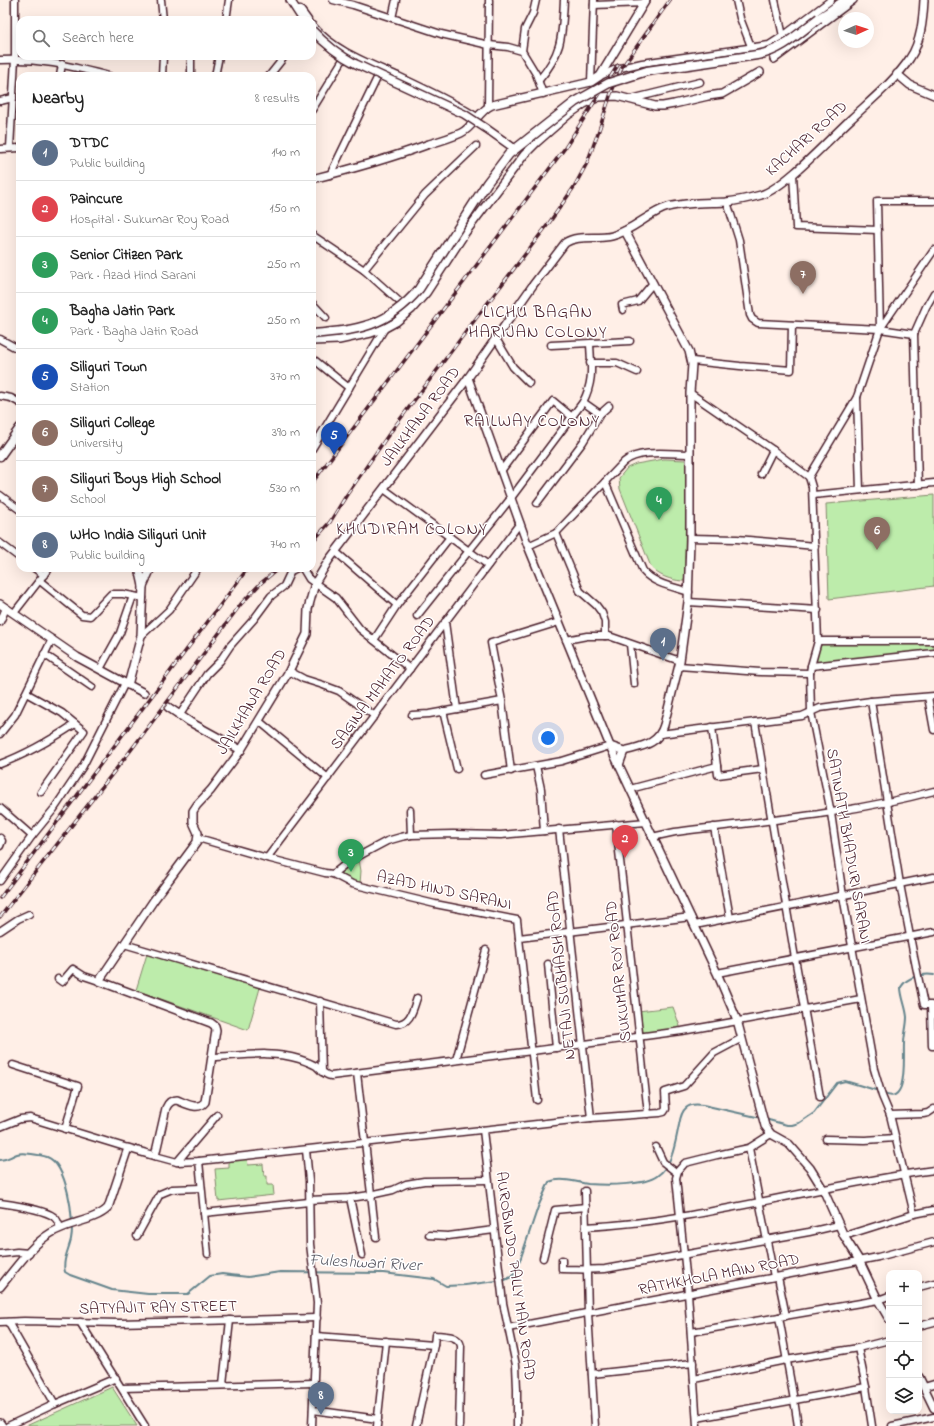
<!DOCTYPE html>
<meta charset="utf-8">
<style>
body{margin:0;font-family:"Indie Flower",sans-serif;background:#f2f2f2;color:#222}
.controls{position:absolute;right:12px;bottom:12px;display:grid;overflow:hidden;border-radius:8px;box-shadow:0 4px 16px #0002}
.controls button{width:36px;height:36px;display:grid;place-items:center;padding:0;border:0;border-bottom:1px solid #e0e0e0;background:#fff;color:#222;font:20px sans-serif}
.compass{position:absolute;left:838px;top:12px;width:36px;height:36px;border-radius:50%;background:#fff;box-shadow:0 4px 16px #0002;rotate:87deg}
.you{position:absolute;left:548px;top:738px;width:14px;height:14px;margin:-10px;border:3px solid #fff;border-radius:50%;background:#1a73e8;box-shadow:0 0 0 6px #1a73e833}
.badge{display:grid;place-items:center;width:26px;height:26px;border-radius:50%;background:#111827;color:#fff;font-size:13px;font-weight:700}
.pin{position:absolute;translate:-50% -33px;filter:drop-shadow(0 1px 2px #0008)}
.pin::after{content:'';position:absolute;top:21px;width:14px;height:12px;background:inherit;clip-path:polygon(0 0,100% 0,50% 100%)}
.list{margin:0;padding:0;list-style:none}
h2{display:flex;justify-content:space-between;align-items:center;height:52px;margin:0;padding:0 16px;font-size:17px}
h2 small{font-size:13px;font-weight:400;color:#767676}
.list li{display:grid;grid-template-columns:26px 1fr auto;gap:12px;align-items:center;box-sizing:border-box;height:56px;padding:0 16px;border-top:1px solid #e0e0e0}
.list b{display:block;font-size:15px;white-space:nowrap}
.list p{margin:0;font-size:13px;white-space:nowrap;color:#767676}
.list em{font-size:13px;font-style:normal;color:#767676}
.icon{flex:none;width:22px;height:22px;fill:none;stroke:currentColor;stroke-width:2;stroke-linecap:round;stroke-linejoin:round}
.map{position:relative;flex:none;width:934px;height:1426px;overflow:hidden}
.search{position:absolute;background:#fff;box-shadow:0 4px 16px #0002;left:16px;top:16px;width:300px;height:44px;display:flex;align-items:center;gap:10px;box-sizing:border-box;padding:0 14px;border-radius:12px;color:#767676;font-size:15px}
.panel{position:absolute;background:#fff;box-shadow:0 4px 16px #0002;left:16px;top:72px;width:300px;height:500px;border-radius:12px}
.map>svg:first-child{display:block}
</style>
<div class="map">
<svg width="934" height="1426" viewBox="0 0 934 1426">
<rect width="100%" height="100%" fill="#ffefe7"/>
<filter id="ink" filterUnits="userSpaceOnUse"><feTurbulence type="fractalNoise" baseFrequency=".025" numOctaves="2"/><feDisplacementMap in="SourceGraphic" scale="8" xChannelSelector="R" yChannelSelector="G"/><feConvolveMatrix kernelMatrix="1 2 1 2 8 2 1 2 1" color-interpolation-filters="sRGB"/></filter>
<g filter="url(#ink)">
<!-- green -->
<g fill="#bdecab" stroke="#84866b">
<path d="M 664,459 L 686,460 L 685,576 L 684,581 L 682,581 C 671,580 658,576 651,567 L 620,489 L 619,478 L 627,468 L 636,464 Z"/>
<path d="M 934,495 L 934,586 L 829,599 L 826,504 Z"/>
<path d="M 934,643 L 934,650 L 813,664 L 819,644 Z"/>
<path d="M 359,859 L 361,871 L 360,884 L 343,877 L 340,873 L 341,869 Z"/>
<path d="M 147,954 L 260,988 L 248,1030 L 136,990 Z"/>
<path d="M 673,1007 L 681,1029 L 644,1034 L 641,1031 L 638,1011 Z"/>
<path d="M 247,1159 L 248,1165 L 263,1164 L 264,1176 L 267,1176 L 267,1185 L 273,1185 L 274,1195 L 218,1201 L 215,1169 L 229,1168 L 229,1161 Z"/>
<path d="M 112,1387 L 137,1426 L 26,1426 Z"/>
</g>
<g fill="none" stroke-linecap="round" stroke-linejoin="round">
<!-- stream -->
<g stroke="#65848c" stroke-width="2">
<path d="M 883,1093 C 909,1108 903,1055 904,1044 C 904,1035 907,1026 907,1017 C 906,1006 901,997 901,987 C 907,977 923,973 934,975"/>
<path d="M 765,1119 L 787,1125 L 792,1125 L 799,1123 L 814,1113 L 837,1083 L 845,1081 L 879,1091"/>
<path d="M 0,1160 C 9,1159 9,1157 17,1154 C 22,1152 41,1155 47,1157 C 67,1164 75,1220 71,1239 C 69,1249 62,1261 65,1272 L 70,1275 L 112,1290 L 148,1294 L 188,1294 L 210,1276 L 222,1274 L 248,1277 L 280,1272 L 383,1273 L 434,1279 L 446,1286 L 465,1285 L 505,1280 L 511,1277 L 516,1272 L 538,1207 L 549,1182 C 561,1177 576,1182 588,1184 C 604,1185 644,1186 657,1176 C 673,1165 675,1143 679,1125 C 680,1119 681,1112 686,1108 C 690,1104 697,1104 703,1105 L 761,1118"/>
</g>
<defs>
<g id="minor">
<path d="M 161,0 L 163,20"/>
<path d="M 333,0 L 353,5 L 441,34 L 489,45 L 508,47 L 522,51 L 536,74 L 543,94"/>
<path d="M 736,0 L 740,18 L 752,49"/>
<path d="M 775,0 L 783,36"/>
<path d="M 594,5 L 644,3"/>
<path d="M 300,9 L 308,20"/>
<path d="M 392,18 L 396,0"/>
<path d="M 226,20 L 229,0"/>
<path d="M 312,25 C 334,51 368,63 398,76 C 425,89 452,101 477,117"/>
<path d="M 522,51 L 525,29 L 533,13 L 536,0"/>
<path d="M 0,60 C 41,58 70,66 109,76"/>
<path d="M 60,76 L 62,64"/>
<path d="M 162,76 L 163,56"/>
<path d="M 191,76 L 191,56"/>
<path d="M 215,76 L 219,56"/>
<path d="M 269,76 L 285,56"/>
<path d="M 600,76 L 616,69 L 642,63 L 769,45 L 783,36 L 831,0"/>
<path d="M 539,80 C 563,52 562,35 564,0"/>
<path d="M 591,82 L 594,0"/>
<path d="M 631,99 L 700,82"/>
<path d="M 0,101 L 13,98"/>
<path d="M 488,107 L 489,0"/>
<path d="M 312,110 L 347,53"/>
<path d="M 10,148 L 15,59 L 15,0"/>
<path d="M 0,149 L 20,148"/>
<path d="M 793,174 L 796,227 L 878,230"/>
<path d="M 330,175 L 380,72"/>
<path d="M 727,202 L 739,240 L 750,315 L 752,319 L 758,323 L 880,329 L 914,334"/>
<path d="M 312,235 L 364,270 L 402,304"/>
<path d="M 364,270 L 425,195 L 476,146"/>
<path d="M 312,303 L 326,318"/>
<path d="M 623,310 L 622,305 L 638,301 L 653,283"/>
<path d="M 880,329 L 877,201 L 934,201"/>
<path d="M 495,337 L 513,367 L 529,383"/>
<path d="M 0,339 L 20,350"/>
<path d="M 551,345 L 630,341"/>
<path d="M 312,358 L 349,388"/>
<path d="M 692,361 L 740,366 L 791,370 L 792,325"/>
<path d="M 590,363 L 617,363 L 637,372"/>
<path d="M 690,393 L 773,450 L 809,477"/>
<path d="M 0,396 L 11,398 L 20,403"/>
<path d="M 857,397 L 860,490"/>
<path d="M 583,402 L 600,414"/>
<path d="M 312,449 L 385,328"/>
<path d="M 501,471 L 553,401 L 572,417"/>
<path d="M 761,474 L 773,450"/>
<path d="M 809,477 L 812,487 L 818,641 L 811,666 L 810,673 L 811,712 L 831,813 L 843,896 L 874,1069 L 882,1096 L 890,1115 L 914,1214"/>
<path d="M 809,477 L 857,397 L 880,329 L 934,250"/>
<path d="M 605,482 L 643,571 C 654,584 674,587 689,592"/>
<path d="M 918,485 L 914,334 L 926,307 L 934,293"/>
<path d="M 384,489 L 488,565"/>
<path d="M 0,495 L 20,510"/>
<path d="M 813,495 L 934,483"/>
<path d="M 537,503 L 583,442 L 600,414 L 609,406"/>
<path d="M 556,533 L 580,591 L 596,605 L 602,613 L 605,622 L 605,636"/>
<path d="M 690,538 L 737,539 L 815,546"/>
<path d="M 0,543 L 20,558"/>
<path d="M 528,546 L 556,533 L 624,462 C 639,449 670,454 690,454"/>
<path d="M 336,552 L 397,605"/>
<path d="M 34,568 L 44,575"/>
<path d="M 301,568 L 303,569 L 309,579 L 336,598 L 360,629 L 410,669"/>
<path d="M 40,581 L 82,615 L 90,616 L 111,594 L 123,594 L 143,598"/>
<path d="M 688,602 L 818,610"/>
<path d="M 14,613 L 49,568"/>
<path d="M 417,616 L 511,498 L 583,402 C 594,381 591,366 590,344"/>
<path d="M 0,622 L 6,608"/>
<path d="M 445,622 L 457,709"/>
<path d="M 141,636 L 169,610 L 198,568"/>
<path d="M 374,640 L 397,605 L 450,537"/>
<path d="M 566,640 L 587,636 L 609,636 L 680,661"/>
<path d="M 818,641 L 934,641"/>
<path d="M 630,644 L 634,684"/>
<path d="M 44,654 L 92,687"/>
<path d="M 679,666 L 760,672 L 810,673"/>
<path d="M 811,666 L 934,653"/>
<path d="M 100,669 L 120,633 L 133,596"/>
<path d="M 289,671 L 304,679 L 323,685 L 339,691 L 375,716"/>
<path d="M 26,693 L 62,713 L 84,731 L 41,792"/>
<path d="M 928,697 L 934,730"/>
<path d="M 871,701 L 900,884 L 914,957 L 924,1005 L 931,1005 L 932,1046 L 934,1046"/>
<path d="M 443,711 L 457,769"/>
<path d="M 412,715 L 429,714 L 502,701"/>
<path d="M 179,716 L 207,674 L 220,661 L 230,646 L 254,619 L 271,596 L 284,586 L 291,571 L 297,568"/>
<path d="M 259,721 L 328,778"/>
<path d="M 755,722 L 795,958 L 820,1097"/>
<path d="M 712,727 L 717,766"/>
<path d="M 0,734 L 15,715 L 52,639"/>
<path d="M 660,734 L 802,716 L 820,708 L 871,701 L 934,696"/>
<path d="M 0,764 C 27,754 51,740 75,724"/>
<path d="M 536,766 L 541,789 L 544,831"/>
<path d="M 511,771 L 502,701 L 491,643 L 559,622"/>
<path d="M 484,775 L 562,761 L 610,746"/>
<path d="M 630,789 L 717,766 L 718,775 L 763,769"/>
<path d="M 0,808 L 32,836"/>
<path d="M 410,810 L 411,835"/>
<path d="M 616,824 L 648,1114"/>
<path d="M 714,827 L 730,918"/>
<path d="M 559,829 L 591,1118"/>
<path d="M 652,837 L 675,832 C 762,821 849,814 934,791"/>
<path d="M 0,838 L 2,841 L 0,846"/>
<path d="M 198,838 L 267,858 L 325,873 L 333,874 L 348,862 L 370,850 L 387,841 L 401,837 L 411,835 L 453,834 L 501,835 L 646,822"/>
<path d="M 267,858 L 520,523"/>
<path d="M 333,874 L 352,884 L 435,904 L 517,920 L 537,1100"/>
<path d="M 0,881 L 32,836 L 54,809 L 83,766 L 125,683"/>
<path d="M 695,925 L 934,877"/>
<path d="M 0,931 L 18,919 L 29,914"/>
<path d="M 519,938 L 691,917"/>
<path d="M 124,944 L 396,1024 C 411,1024 413,1009 417,998"/>
<path d="M 548,964 L 556,1048"/>
<path d="M 717,973 L 934,932"/>
<path d="M 58,979 L 62,982 L 73,969 L 84,976 L 99,981"/>
<path d="M 320,1001 L 322,1072"/>
<path d="M 212,1057 C 240,1056 272,1050 299,1059 C 305,1061 311,1063 316,1066 C 321,1070 324,1075 331,1076 L 532,1051 L 682,1031 L 861,999"/>
<path d="M 456,1060 L 486,950"/>
<path d="M 13,1065 L 78,1086 L 65,1129"/>
<path d="M 357,1073 L 376,1237"/>
<path d="M 890,1115 L 923,1114 L 928,1113 L 934,1109"/>
<path d="M 0,1127 L 20,1119 L 30,1118 L 128,1148"/>
<path d="M 483,1130 L 503,1303 L 516,1365 L 517,1389 L 517,1426"/>
<path d="M 826,1139 L 865,1140 L 896,1138"/>
<path d="M 656,1147 L 663,1162 L 677,1173"/>
<path d="M 749,1148 L 774,1277"/>
<path d="M 306,1150 L 309,1181 L 310,1244 L 317,1303 L 312,1426"/>
<path d="M 155,1156 L 177,1162 L 199,1161 L 591,1118 L 660,1113 L 664,1112 L 666,1109 L 665,1092 L 684,1086 L 714,1053 L 742,1038"/>
<path d="M 199,1161 L 208,1254"/>
<path d="M 177,1162 L 217,1115"/>
<path d="M 585,1191 L 588,1313 L 595,1426"/>
<path d="M 350,1198 L 362,1255"/>
<path d="M 310,1200 L 350,1198 L 370,1195 L 393,1190 L 406,1184 L 424,1181 L 488,1180"/>
<path d="M 0,1203 C 14,1205 44,1209 54,1217 C 58,1220 59,1224 60,1228"/>
<path d="M 204,1213 L 309,1202"/>
<path d="M 586,1227 C 704,1221 818,1185 934,1170"/>
<path d="M 429,1235 L 448,1236 L 494,1230"/>
<path d="M 137,1236 L 160,1194 L 172,1189 L 201,1188"/>
<path d="M 844,1236 L 914,1214 L 934,1210"/>
<path d="M 0,1254 L 17,1252 L 29,1253"/>
<path d="M 543,1258 L 555,1210 L 586,1207"/>
<path d="M 562,1260 L 562,1269 C 577,1269 591,1270 605,1269 L 809,1232 L 839,1225"/>
<path d="M 778,1277 L 786,1316"/>
<path d="M 919,1287 L 934,1283"/>
<path d="M 779,1317 L 794,1400 L 798,1426"/>
<path d="M 0,1322 L 24,1321 L 119,1323 L 317,1318"/>
<path d="M 8,1322 L 55,1404"/>
<path d="M 80,1322 L 145,1426"/>
<path d="M 919,1326 L 934,1322"/>
<path d="M 508,1328 L 838,1265 L 878,1257 L 934,1242"/>
<path d="M 691,1332 L 878,1300 L 889,1296"/>
<path d="M 316,1336 L 434,1345 L 435,1335 C 445,1336 459,1335 461,1346 L 459,1426"/>
<path d="M 858,1348 L 866,1387 L 872,1426"/>
<path d="M 592,1374 L 693,1363"/>
<path d="M 694,1379 L 786,1360 L 858,1348 L 889,1340"/>
<path d="M 223,1384 L 230,1320"/>
<path d="M 924,1387 L 934,1384"/>
<path d="M 122,1388 L 314,1383"/>
<path d="M 313,1410 L 378,1419"/>
<path d="M 697,1418 L 866,1387"/>
<path d="M 8,1426 L 55,1404 L 116,1378"/>
<path d="M 377,1426 L 386,1341"/>
<path d="M 416,1426 L 434,1345"/>
<path d="M 697,1426 L 688,1293 L 676,1178 L 678,1171 L 685,1163 L 717,1155 L 749,1148 L 771,1134"/>
<path d="M 892,1426 L 934,1417"/>
</g>
<g id="tertiary">
<path d="M 290,0 L 303,20"/>
<path d="M 774,59 L 853,0"/>
<path d="M 897,74 L 910,85 L 934,95"/>
<path d="M 312,179 C 352,169 391,158 429,144 C 440,141 450,138 461,133 C 474,127 478,111 492,105 L 591,82 L 600,76 L 646,0"/>
<path d="M 312,341 L 339,340 L 371,333 L 385,328 L 396,322 L 412,309 L 426,293 L 465,233 L 524,155 L 537,142 L 568,115 L 584,104 L 599,97 L 617,96 L 655,106 L 663,106 L 674,104 L 708,96 L 722,94 L 760,72"/>
<path d="M 468,378 L 528,546 L 610,746 L 717,973 L 737,1020 L 765,1126 L 771,1134 L 789,1144 L 810,1168 L 823,1189 L 844,1236 L 859,1260 L 878,1300 L 889,1319"/>
<path d="M 139,568 L 143,586"/>
<path d="M 0,604 L 77,657 L 125,683 L 144,693"/>
<path d="M 128,685 L 141,636 L 143,586 L 151,568"/>
<path d="M 168,707 L 190,722 L 241,750"/>
<path d="M 610,746 L 624,751 L 619,765"/>
<path d="M 624,751 C 642,746 658,745 664,725 L 680,661 L 688,602 L 690,540 L 690,393 L 692,364 L 689,351 L 625,231"/>
<path d="M 0,1287 C 15,1269 31,1245 51,1233 C 68,1222 95,1221 108,1208 L 128,1148 L 155,1156 L 166,1108 C 168,1103 171,1100 177,1100 C 185,1103 198,1111 205,1102 L 216,1030 L 215,1026 L 211,1023 L 99,981 L 154,900 L 197,842 L 198,833 L 193,822 L 193,811 L 197,805 L 211,790 L 241,750 L 289,671 L 307,634 L 308,609 L 315,583 L 329,560 L 468,378 L 533,285 L 565,243 C 578,234 598,240 612,236 C 634,230 648,213 668,207 C 687,202 707,203 726,202 C 737,201 750,198 761,195 C 786,187 830,138 851,119 C 869,102 897,79 910,58 C 921,42 923,19 924,0"/>
<path d="M 919,1377 L 934,1408"/>
<path d="M 0,1423 L 2,1426"/>
</g>
<g id="secondary">
<path d="M 819,18 L 827,13 L 845,0"/>
<path d="M 0,456 L 20,428"/>
</g>
</defs>
<!-- minor casing -->
<use href="#minor" stroke="#4a1f2b" stroke-width="9"/>
<!-- tertiary casing -->
<use href="#tertiary" stroke="#4a1f2b" stroke-width="10"/>
<!-- secondary casing -->
<use href="#secondary" stroke="#4a1f2b" stroke-width="11"/>
<!-- minor -->
<use href="#minor" stroke="#fff" stroke-width="6"/>
<!-- tertiary -->
<use href="#tertiary" stroke="#fff" stroke-width="7"/>
<!-- secondary -->
<use href="#secondary" stroke="#fff" stroke-width="8"/>
<defs>
<g id="rail">
<path d="M 312,483 L 565,148 L 618,65"/>
<path d="M 312,542 L 330,522 L 346,496 L 389,434 L 477,317 L 549,223 L 574,187 L 587,163 L 599,130 L 610,96 L 622,67 L 670,0"/>
<path d="M 0,898 L 248,568"/>
<path d="M 0,917 L 131,750 L 241,604 L 261,583 L 279,568"/>
</g>
</defs>
<!-- rail casing -->
<use href="#rail" stroke="#4a1f2b" stroke-width="3.5"/>
<!-- rail -->
<use href="#rail" stroke="#fff" stroke-width="2" stroke-dasharray="6" stroke-linecap="butt"/>
<defs>
<path id="tertiary-bridge" d="M 312,30 C 325,44 339,55 356,64 L 464,114 L 487,129 L 515,149"/>
<path id="secondary-bridge" d="M 312,334 C 358,330 387,327 419,289 L 487,183 L 509,154 L 575,102 L 609,83 L 647,71 L 757,55 C 782,51 800,32 819,18"/>
</defs>
<!-- tertiary-bridge casing -->
<use href="#tertiary-bridge" stroke="#4a1f2b" stroke-width="10" stroke-linecap="butt"/>
<!-- secondary-bridge casing -->
<use href="#secondary-bridge" stroke="#4a1f2b" stroke-width="11" stroke-linecap="butt"/>
<!-- tertiary-bridge -->
<use href="#tertiary-bridge" stroke="#fff" stroke-width="7"/>
<!-- secondary-bridge -->
<use href="#secondary-bridge" stroke="#fff" stroke-width="8"/>
</g>
</g>
<g text-anchor="middle" dominant-baseline="central" stroke-width="3" stroke-linejoin="round" paint-order="stroke">
<!-- street labels -->
<g font-size="16" fill="#4a1f2b" stroke="#fff">
<text transform="translate(807 139) rotate(-42)">KACHARI ROAD</text>
<text transform="translate(421 417) rotate(-53)">JAILKHANA ROAD</text>
<text transform="translate(383 683) rotate(-53)">SAGINA MAHATO ROAD</text>
<text transform="translate(252 702) rotate(-59)">JAILKHANA ROAD</text>
<text transform="translate(848 846) rotate(80)">SATINATH BHADURI SARANI</text>
<text transform="translate(444 891) rotate(12)">AZAD HIND SARANI</text>
<text transform="translate(619 971) rotate(-96)">SUKUMAR ROY ROAD</text>
<text transform="translate(562 975) rotate(-96)">NETAJI SUBHASH ROAD</text>
<text transform="translate(719 1275) rotate(-11)">RATHKHOLA MAIN ROAD</text>
<text transform="translate(515 1276) rotate(82)">AUROBINDO PALLY MAIN ROAD</text>
<text transform="translate(158 1308) rotate(-1)">SATYAJIT RAY STREET</text>
</g>
<!-- neighbourhood labels -->
<g font-size="17" letter-spacing="1" fill="#4a1f2b" stroke="#fff">
<text x="538" y="312">LICHU BAGAN<tspan x="538" dy="20">HARIJAN COLONY</tspan></text>
<text x="532" y="421">RAILWAY COLONY</text>
<text x="412" y="529">KHUDIRAM COLONY</text>
</g>
<!-- water labels -->
<g font-size="17" font-style="italic" fill="#5a5a64" stroke="#fff">
<text transform="translate(365 1263) rotate(3)">Fuleshwari River</text>
</g>
</g>
</svg>
<div class="controls">
<button>+</button>
<button>−</button>
<button><svg class="icon" aria-label="locate" viewBox="0 0 24 24"><circle cx="12" cy="12" r="6"/><path d="M12 2v4M12 18v4M2 12h4M18 12h4"/></svg></button>
<button><svg class="icon" aria-label="layers" viewBox="0 0 24 24"><path d="M12 4l9 5-9 5-9-5zM3 14l9 5 9-5"/></svg></button>
</div>
<svg class="compass" viewBox="-18 -18 36 36"><path d="M0-13l5 13h-10z" fill="#e53935"/><path d="M0 13l5-13h-10z" fill="#767676"/></svg>
<div class="you"></div>
<div class="pin badge" style="left:663px;top:661px;background:#5c6f8a">1</div>
<div class="pin badge" style="left:625px;top:858px;background:#e0444e">2</div>
<div class="pin badge" style="left:351px;top:872px;background:#2e9e5b">3</div>
<div class="pin badge" style="left:659px;top:520px;background:#2e9e5b">4</div>
<div class="pin badge" style="left:334px;top:455px;background:#1a4fb4">5</div>
<div class="pin badge" style="left:877px;top:550px;background:#8d6e63">6</div>
<div class="pin badge" style="left:803px;top:294px;background:#8d6e63">7</div>
<div class="pin badge" style="left:321px;top:1415px;background:#5c6f8a">8</div>
<div class="search"><svg class="icon" aria-label="search" viewBox="0 0 24 24"><circle cx="10" cy="10" r="6"/><path d="M15 15l6 6"/></svg>Search here</div>
<section class="panel">
<h2>Nearby<small>8 results</small></h2>
<ul class="list">
<li><span class="badge" style="background:#5c6f8a">1</span><div><b>DTDC</b><p>Public building</p></div><em>140 m</em></li>
<li><span class="badge" style="background:#e0444e">2</span><div><b>Paincure</b><p>Hospital · Sukumar Roy Road</p></div><em>150 m</em></li>
<li><span class="badge" style="background:#2e9e5b">3</span><div><b>Senior Citizen Park</b><p>Park · Azad Hind Sarani</p></div><em>250 m</em></li>
<li><span class="badge" style="background:#2e9e5b">4</span><div><b>Bagha Jatin Park</b><p>Park · Bagha Jatin Road</p></div><em>250 m</em></li>
<li><span class="badge" style="background:#1a4fb4">5</span><div><b>Siliguri Town</b><p>Station</p></div><em>370 m</em></li>
<li><span class="badge" style="background:#8d6e63">6</span><div><b>Siliguri College</b><p>University</p></div><em>390 m</em></li>
<li><span class="badge" style="background:#8d6e63">7</span><div><b>Siliguri Boys High School</b><p>School</p></div><em>530 m</em></li>
<li><span class="badge" style="background:#5c6f8a">8</span><div><b>WHO India Siliguri Unit</b><p>Public building</p></div><em>740 m</em></li>
</ul>
</section>
</div>
